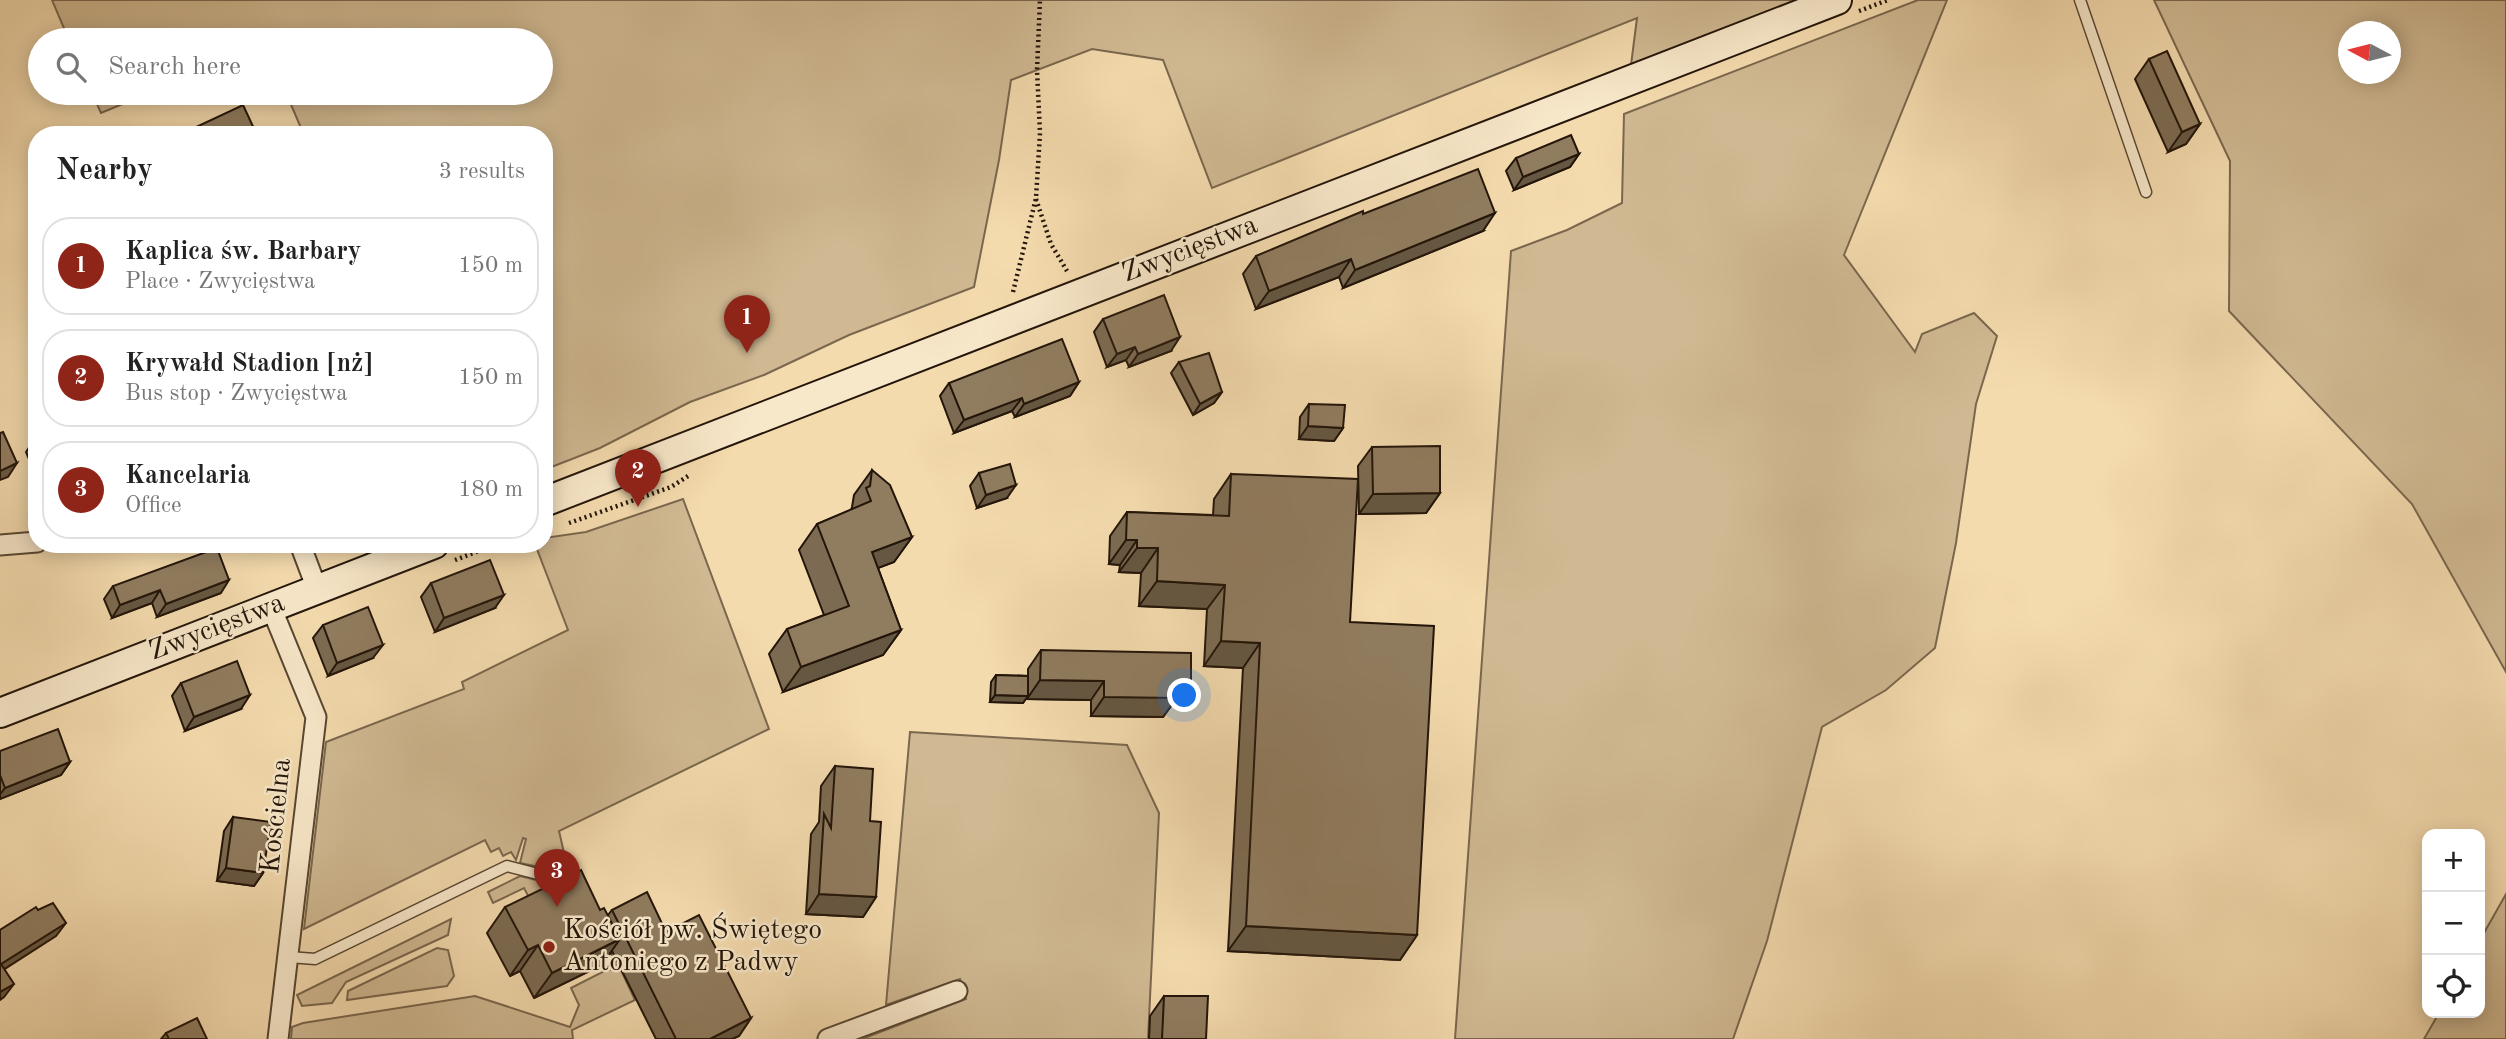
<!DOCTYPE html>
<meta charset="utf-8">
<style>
body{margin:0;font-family:"Old Standard TT",serif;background:#f6f6f6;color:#222}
.controls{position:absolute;right:21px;bottom:21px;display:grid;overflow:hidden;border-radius:14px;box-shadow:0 4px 18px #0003}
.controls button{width:63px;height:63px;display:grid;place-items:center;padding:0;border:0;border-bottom:2px solid #e0e0e0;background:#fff;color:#222;font:35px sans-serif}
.compass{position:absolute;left:2338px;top:21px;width:63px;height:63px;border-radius:50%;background:#fff;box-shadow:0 4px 18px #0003;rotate:277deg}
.you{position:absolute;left:1185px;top:696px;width:24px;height:24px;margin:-18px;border:5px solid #fff;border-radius:50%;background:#1a73e8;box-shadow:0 0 0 10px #1a73e833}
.badge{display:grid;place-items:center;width:46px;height:46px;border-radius:50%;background:#8f2418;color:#fff;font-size:23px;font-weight:700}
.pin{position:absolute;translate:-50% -58px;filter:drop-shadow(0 2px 4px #0008)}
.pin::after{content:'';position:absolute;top:37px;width:24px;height:21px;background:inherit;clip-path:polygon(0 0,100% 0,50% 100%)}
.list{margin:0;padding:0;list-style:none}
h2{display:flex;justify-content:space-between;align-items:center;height:91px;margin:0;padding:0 28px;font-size:30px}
h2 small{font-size:23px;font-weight:400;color:#767676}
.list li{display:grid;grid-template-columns:46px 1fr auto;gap:21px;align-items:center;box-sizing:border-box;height:98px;margin:0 14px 14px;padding:0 14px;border:2px solid #e0e0e0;border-radius:28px}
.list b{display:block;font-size:26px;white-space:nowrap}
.list p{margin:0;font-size:23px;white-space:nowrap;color:#767676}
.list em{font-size:23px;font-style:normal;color:#767676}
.icon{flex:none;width:38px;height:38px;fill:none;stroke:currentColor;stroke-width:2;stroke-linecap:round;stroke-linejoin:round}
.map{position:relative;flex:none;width:2506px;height:1039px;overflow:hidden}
.search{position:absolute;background:#fff;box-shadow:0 4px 18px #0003;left:28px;top:28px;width:525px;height:77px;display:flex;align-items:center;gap:18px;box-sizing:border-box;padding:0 24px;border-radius:38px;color:#767676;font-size:26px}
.panel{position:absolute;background:#fff;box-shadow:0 4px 18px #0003;left:28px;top:126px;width:525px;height:427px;border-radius:28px}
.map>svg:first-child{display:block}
</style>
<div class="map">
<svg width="2506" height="1039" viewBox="0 0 2506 1039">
<rect width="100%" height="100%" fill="#f4dbae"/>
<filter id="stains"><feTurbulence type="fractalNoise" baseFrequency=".00286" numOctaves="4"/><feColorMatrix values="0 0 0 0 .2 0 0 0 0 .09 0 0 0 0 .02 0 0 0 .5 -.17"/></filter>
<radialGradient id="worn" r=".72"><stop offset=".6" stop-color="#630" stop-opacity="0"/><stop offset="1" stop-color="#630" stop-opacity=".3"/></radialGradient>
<!-- green -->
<g fill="#d0b992" stroke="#7a674e" stroke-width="2" fill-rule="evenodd">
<path d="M 52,0 L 1797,0 L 1631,65 L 1637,18 L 1212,188 L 1163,60 L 1092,49 L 1011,80 L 999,160 L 974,287 L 849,335 L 764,375 L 690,402 L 600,448 L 549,468 L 544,455 L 544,135 L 304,135 L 286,93 L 541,93 L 541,40 L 69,40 Z"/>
<path d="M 1918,0 L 1947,0 L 1844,255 L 1915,352 L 1922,334 L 1974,313 L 1997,336 L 1976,404 L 1956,543 L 1935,648 L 1886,690 L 1822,727 L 1767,941 L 1733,1039 L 1455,1039 L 1511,251 L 1567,230 L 1622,203 L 1624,114 Z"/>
<path d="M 2154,0 L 2506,0 L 2506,672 L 2412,504 L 2229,311 L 2230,161 ZM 2348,32 L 2390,32 L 2390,74 L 2348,74 Z"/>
<path d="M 92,93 L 149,93 L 101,113 Z"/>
<path d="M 683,499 L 769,729 L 559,831 L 565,857 L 549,869 L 520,863 L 526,839 L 523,838 L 516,860 L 511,852 L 503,856 L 499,848 L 491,852 L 485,840 L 304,929 L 326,742 L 464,689 L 462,682 L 568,630 L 535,544 L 544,544 L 544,538 L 586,532 Z"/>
<path d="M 910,732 L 1127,745 L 1159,813 L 1148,1039 L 862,1039 L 966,999 L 960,979 L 886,1005 Z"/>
<path d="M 520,876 L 565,887 L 535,909 L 524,888 L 493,903 L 488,892 Z"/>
<path d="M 2506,894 L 2506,1039 L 2424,1039 L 2439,1013 L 2480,1013 L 2480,940 Z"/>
<path d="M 451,919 L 448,935 L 346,982 L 332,1003 L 302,1006 L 297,995 Z"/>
<path d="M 437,948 L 448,950 L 454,976 L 447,986 L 347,1000 L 348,991 Z"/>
<path d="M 618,964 L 635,1000 L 572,1030 L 573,1039 L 291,1039 L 292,1027 L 303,1023 L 475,996 L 570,1027 L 579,1005 L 571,988 Z"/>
</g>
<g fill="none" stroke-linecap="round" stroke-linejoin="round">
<defs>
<g id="service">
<path d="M 2080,0 L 2146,192"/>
<path d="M 601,946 L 610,964"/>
<path d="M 289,957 L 315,959 L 507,866 L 569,882 L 571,886"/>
</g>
<g id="minor">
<path d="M 300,544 L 317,589"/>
<path d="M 0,545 L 37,542"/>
<path d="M 271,607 L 316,717 L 278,1039"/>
<path d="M 828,1039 L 957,991"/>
</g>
<g id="secondary">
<path d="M 544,502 L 1837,0"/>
<path d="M 0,713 L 434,544"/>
</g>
</defs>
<!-- service casing -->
<use href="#service" stroke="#574632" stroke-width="13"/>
<!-- minor casing -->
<use href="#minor" stroke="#574632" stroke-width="23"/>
<!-- secondary casing -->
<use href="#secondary" stroke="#231509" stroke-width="32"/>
<!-- path -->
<g stroke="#231509" stroke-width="4.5" stroke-dasharray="2 3.5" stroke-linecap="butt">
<path d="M 1859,11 L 1888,0"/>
<path d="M 1036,199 L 1051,244 L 1067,271"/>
<path d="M 1013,292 L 1036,198 L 1040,133 L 1037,70 L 1040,0"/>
<path d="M 569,523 L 671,487 L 688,476"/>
<path d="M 455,560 L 497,544"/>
</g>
<!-- service -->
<use href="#service" stroke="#f8e8ca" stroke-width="10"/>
<!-- minor -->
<use href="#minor" stroke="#f8e8ca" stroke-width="19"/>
<!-- secondary -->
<use href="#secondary" stroke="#f8e8ca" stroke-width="28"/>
</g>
<!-- wall -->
<g fill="#7c6b52" stroke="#231509" stroke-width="2">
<path d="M 2149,59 L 2200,124 L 2186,144 L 2168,152 L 2135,79 Z"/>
<path d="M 194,128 L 257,135 L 190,135 Z"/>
<path d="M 1579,154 L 1570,167 L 1514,190 L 1506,171 L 1516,158 Z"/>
<path d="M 1363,214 L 1483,231 L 1343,288 L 1339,277 L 1256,309 L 1243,274 L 1256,256 Z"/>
<path d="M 37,222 L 37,241 L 32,229 Z"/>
<path d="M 1103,319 L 1171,351 L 1129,367 L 1126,360 L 1107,367 L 1094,332 Z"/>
<path d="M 1179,362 L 1222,392 L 1214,403 L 1193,415 L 1171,373 Z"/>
<path d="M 1079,382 L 1070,396 L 1015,417 L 1012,411 L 954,433 L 940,396 L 949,383 Z"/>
<path d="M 1309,404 L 1343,428 L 1334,441 L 1299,439 L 1300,417 Z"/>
<path d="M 35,438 L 37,438 L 37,478 L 26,452 Z"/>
<path d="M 1372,447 L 1440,493 L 1426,513 L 1359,514 L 1358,466 Z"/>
<path d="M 872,470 L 912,537 L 894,562 L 878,568 L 901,630 L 883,655 L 783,692 L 769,654 L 787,629 L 824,615 L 799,550 L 817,524 L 851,510 L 852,507 L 854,495 Z"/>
<path d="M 979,473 L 1007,498 L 977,508 L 970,486 Z"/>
<path d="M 1231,474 L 1350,622 L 1417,935 L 1400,960 L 1228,951 L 1243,668 L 1204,666 L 1207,609 L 1139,606 L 1141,573 L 1119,572 L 1120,565 L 1109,564 L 1110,536 L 1127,512 L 1213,515 L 1214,499 Z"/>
<path d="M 431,583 L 495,608 L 435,632 L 421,597 Z"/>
<path d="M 113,586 L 221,593 L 157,617 L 152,603 L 112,618 L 104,599 Z"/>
<path d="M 323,625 L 373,658 L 328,676 L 313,638 Z"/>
<path d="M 1041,650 L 1191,683 L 1178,702 L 1174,702 L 1163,717 L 1091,716 L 1091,700 L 1027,699 L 1027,696 L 1023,703 L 990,702 L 991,682 L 996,675 L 1028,676 L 1028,669 Z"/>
<path d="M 181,683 L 241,709 L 185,731 L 172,696 Z"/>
<path d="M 0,751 L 70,762 L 61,775 L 0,799 Z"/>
<path d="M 835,766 L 870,821 L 876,897 L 863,917 L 806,914 L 811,834 L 819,822 L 821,786 Z"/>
<path d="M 233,817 L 263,873 L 254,886 L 217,881 L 224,831 Z"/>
<path d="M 505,907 L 600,910 L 608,915 L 612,910 L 666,932 L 751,1018 L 739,1036 L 732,1039 L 656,1039 L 612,951 L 602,965 L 534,998 L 520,971 L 510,976 L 487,933 Z"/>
<path d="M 1164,996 L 1206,1039 L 1149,1039 L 1150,1016 Z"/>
<path d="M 166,1033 L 207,1039 L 161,1039 Z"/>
</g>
<!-- shaded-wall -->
<g fill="#655742" stroke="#231509" stroke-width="2">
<path d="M 2200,124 L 2186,144 L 2168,152 L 2182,132 Z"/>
<path d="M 1579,154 L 1570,167 L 1514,190 L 1523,177 Z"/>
<path d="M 1495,213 L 1483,231 L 1343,288 L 1355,270 Z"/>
<path d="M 1351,259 L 1339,277 L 1256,309 L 1269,291 Z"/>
<path d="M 1180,337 L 1171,351 L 1129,367 L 1138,354 Z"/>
<path d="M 1135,347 L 1126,360 L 1107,367 L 1117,354 Z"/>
<path d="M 1079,382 L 1070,396 L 1015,417 L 1024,404 Z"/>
<path d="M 1222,392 L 1214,403 L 1193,415 L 1200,404 Z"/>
<path d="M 1022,398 L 1012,411 L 954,433 L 964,420 Z"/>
<path d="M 1308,426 L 1343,428 L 1334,441 L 1299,439 Z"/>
<path d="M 17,463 L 8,477 L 0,480 L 0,471 Z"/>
<path d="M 1016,485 L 1007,498 L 977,508 L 986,495 Z"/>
<path d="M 1440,493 L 1426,513 L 1359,514 L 1373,494 Z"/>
<path d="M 912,537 L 894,562 L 854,577 L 872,552 Z"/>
<path d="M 1126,540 L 1137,540 L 1120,565 L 1109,564 Z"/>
<path d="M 1137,548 L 1158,548 L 1141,573 L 1119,572 Z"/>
<path d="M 229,580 L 221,593 L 157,617 L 166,604 Z"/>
<path d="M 1157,581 L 1225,585 L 1207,609 L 1139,606 Z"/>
<path d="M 160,590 L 152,603 L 112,618 L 120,605 Z"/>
<path d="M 504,595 L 495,608 L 435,632 L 444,618 Z"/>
<path d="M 901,630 L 883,655 L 783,692 L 801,667 Z"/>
<path d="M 1221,641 L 1260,643 L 1243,668 L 1204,666 Z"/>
<path d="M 383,645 L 373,658 L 328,676 L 337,663 Z"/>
<path d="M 1040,680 L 1104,681 L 1091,700 L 1027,699 Z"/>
<path d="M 1177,683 L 1191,683 L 1178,702 L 1174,702 L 1163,717 L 1091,716 L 1104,697 Z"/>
<path d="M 250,695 L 241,709 L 185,731 L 194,717 Z"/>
<path d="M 995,695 L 1028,696 L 1023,703 L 990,702 Z"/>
<path d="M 70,762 L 61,775 L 0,799 L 0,794 L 5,788 Z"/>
<path d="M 226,868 L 263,873 L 254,886 L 217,881 Z"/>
<path d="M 819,894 L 876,897 L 863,917 L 806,914 Z"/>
<path d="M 66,923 L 56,936 L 0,972 L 1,964 Z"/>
<path d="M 1246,926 L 1417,935 L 1400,960 L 1228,951 Z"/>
<path d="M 620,939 L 602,965 L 534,998 L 552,973 Z"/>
<path d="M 538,945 L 520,971 L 510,976 L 528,950 Z"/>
<path d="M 14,984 L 4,997 L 0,1000 L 0,992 Z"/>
<path d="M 751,1018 L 739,1036 L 732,1039 L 710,1039 Z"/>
</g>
<!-- building -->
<g fill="#907c5f" stroke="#231509" stroke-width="2">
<path d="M 2167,51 L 2200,124 L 2182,132 L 2149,59 Z"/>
<path d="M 243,105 L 257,135 L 197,135 L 194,128 Z"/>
<path d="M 1571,135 L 1579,154 L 1523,177 L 1516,158 Z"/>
<path d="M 1478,169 L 1495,213 L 1355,270 L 1351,259 L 1269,291 L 1256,256 L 1363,211 L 1363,214 Z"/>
<path d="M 1164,295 L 1180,337 L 1138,354 L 1135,347 L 1117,354 L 1103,319 Z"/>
<path d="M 1062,339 L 1079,382 L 1024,404 L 1022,398 L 964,420 L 949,383 Z"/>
<path d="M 1209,353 L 1222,392 L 1200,404 L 1179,362 Z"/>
<path d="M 1309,404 L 1345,405 L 1343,428 L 1308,426 Z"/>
<path d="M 3,432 L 17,463 L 0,471 L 0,433 Z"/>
<path d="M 1440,446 L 1440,493 L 1373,494 L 1372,447 Z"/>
<path d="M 1010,464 L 1016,485 L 986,495 L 979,473 Z"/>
<path d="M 872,470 L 890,485 L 912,537 L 872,552 L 901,630 L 801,667 L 787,629 L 849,606 L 817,524 L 871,501 L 866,488 L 870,486 Z"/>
<path d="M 1231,474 L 1358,479 L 1350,622 L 1434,626 L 1417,935 L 1246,926 L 1260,643 L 1221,641 L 1225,585 L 1157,581 L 1158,548 L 1137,548 L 1137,540 L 1126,540 L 1127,512 L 1229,516 Z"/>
<path d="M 217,548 L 229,580 L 166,604 L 160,590 L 120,605 L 113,586 Z"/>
<path d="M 490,560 L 504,595 L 444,618 L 431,583 Z"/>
<path d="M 368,607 L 383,645 L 337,663 L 323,625 Z"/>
<path d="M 1041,650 L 1191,653 L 1191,683 L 1177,683 L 1176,698 L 1104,697 L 1104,681 L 1040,680 Z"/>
<path d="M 237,661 L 250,695 L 194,717 L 181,683 Z"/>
<path d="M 996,675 L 1028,676 L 1028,696 L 995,695 Z"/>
<path d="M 58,729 L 70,762 L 5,788 L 0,775 L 0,751 Z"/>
<path d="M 835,766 L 873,769 L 870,821 L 881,822 L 876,897 L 819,894 L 824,814 L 831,828 Z"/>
<path d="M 233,817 L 271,822 L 263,873 L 226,868 Z"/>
<path d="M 581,870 L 600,910 L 604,908 L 620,939 L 552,973 L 538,945 L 528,950 L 505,907 Z"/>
<path d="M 647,892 L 666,932 L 699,915 L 751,1018 L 710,1039 L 676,1039 L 612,910 Z"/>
<path d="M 53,903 L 66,923 L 1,964 L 14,984 L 0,992 L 0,930 L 36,907 L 38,910 Z"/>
<path d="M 1164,996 L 1208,996 L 1206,1039 L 1162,1039 Z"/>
<path d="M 197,1018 L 207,1039 L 169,1039 L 166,1033 Z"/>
</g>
<!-- markers -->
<circle fill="#8f2418" stroke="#f8e8ca" stroke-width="2.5" cx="549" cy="947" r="7"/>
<g text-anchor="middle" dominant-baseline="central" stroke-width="5" stroke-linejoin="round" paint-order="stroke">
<!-- street labels -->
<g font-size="28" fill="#231509" stroke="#f8e8ca">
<text transform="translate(1190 250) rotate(-21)">Zwycięstwa</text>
<text transform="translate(217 628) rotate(-21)">Zwycięstwa</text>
<text transform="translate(277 816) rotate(-84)">Kościelna</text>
</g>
<!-- poi labels -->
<g font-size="28" fill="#231509" stroke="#f8e8ca" text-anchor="start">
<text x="563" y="931">Kościół pw. Świętego<tspan x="563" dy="32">Antoniego z Padwy</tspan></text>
</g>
</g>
<rect width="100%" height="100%" filter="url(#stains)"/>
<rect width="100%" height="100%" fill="url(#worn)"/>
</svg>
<div class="controls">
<button>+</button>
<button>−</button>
<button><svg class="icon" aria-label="locate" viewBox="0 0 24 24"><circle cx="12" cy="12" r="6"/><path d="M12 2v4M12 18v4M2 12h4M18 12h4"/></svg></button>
</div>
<svg class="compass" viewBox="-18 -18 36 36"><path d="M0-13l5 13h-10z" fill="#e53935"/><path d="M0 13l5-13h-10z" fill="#767676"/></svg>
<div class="you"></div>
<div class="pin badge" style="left:747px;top:353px">1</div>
<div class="pin badge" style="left:638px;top:507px">2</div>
<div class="pin badge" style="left:557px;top:907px">3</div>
<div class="search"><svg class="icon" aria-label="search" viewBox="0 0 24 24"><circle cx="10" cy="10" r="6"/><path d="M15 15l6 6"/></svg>Search here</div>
<section class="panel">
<h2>Nearby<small>3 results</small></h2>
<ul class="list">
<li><span class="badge">1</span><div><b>Kaplica św. Barbary</b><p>Place · Zwycięstwa</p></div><em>150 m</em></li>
<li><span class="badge">2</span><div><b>Krywałd Stadion [nż]</b><p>Bus stop · Zwycięstwa</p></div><em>150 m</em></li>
<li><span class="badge">3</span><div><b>Kancelaria</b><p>Office</p></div><em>180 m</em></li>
</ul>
</section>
</div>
